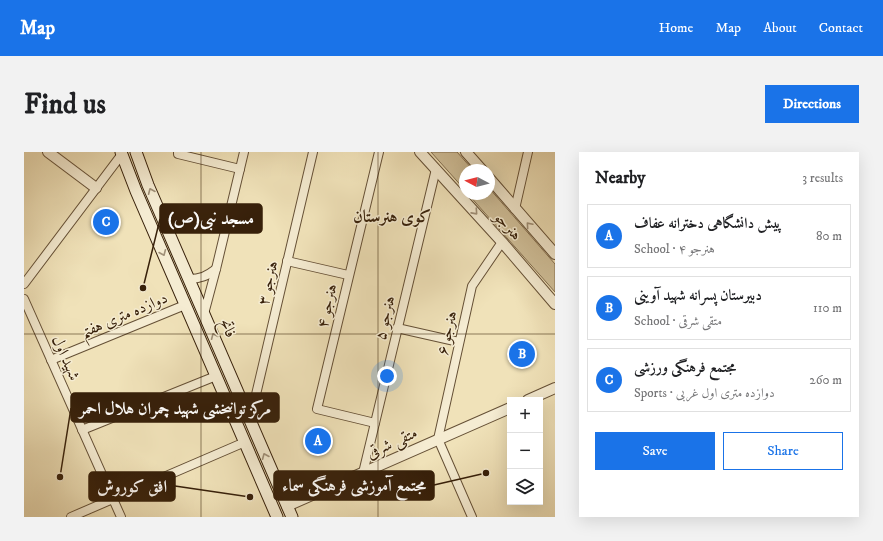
<!DOCTYPE html>
<meta charset="utf-8">
<style>
body{margin:0;font-family:"IM FELL DW Pica",Amiri,serif;background:#f2f2f2;color:#202124}
.controls{position:absolute;right:12px;bottom:12px;display:grid;overflow:hidden;border-radius:0px;box-shadow:0 4px 16px #0002}
.controls button{width:36px;height:36px;display:grid;place-items:center;padding:0;border:0;border-bottom:1px solid #e0e0e0;background:#fff;color:#202124;font:20px sans-serif}
.compass{position:absolute;left:435px;top:12px;width:36px;height:36px;border-radius:50%;background:#fff;box-shadow:0 4px 16px #0002;rotate:277deg}
.you{position:absolute;left:363px;top:224px;width:14px;height:14px;margin:-10px;border:3px solid #fff;border-radius:50%;background:#1a73e8;box-shadow:0 0 0 6px #1a73e833}
.badge{display:grid;place-items:center;width:26px;height:26px;border-radius:50%;background:#1a73e8;color:#fff;font-size:13px;font-weight:700}
.pin{position:absolute;translate:-50% -50%;border:2px solid #fff;box-shadow:0 1px 4px #0006}
.list{margin:0;padding:0;list-style:none}
h2{display:flex;justify-content:space-between;align-items:center;height:52px;margin:0;padding:0 16px;font-size:17px}
h2 small{font-size:13px;font-weight:400;color:#757577}
.list li{display:grid;grid-template-columns:26px 1fr auto;gap:12px;align-items:center;box-sizing:border-box;height:64px;margin:0 8px 8px;padding:0 8px;border:1px solid #e0e0e0;border-radius:0px}
.list b{display:block;font-size:15px;white-space:nowrap}
.list p{margin:0;font-size:13px;white-space:nowrap;color:#757577}
.list em{font-size:13px;font-style:normal;color:#757577}
.actions{display:flex;gap:8px;padding:12px 16px}
.actions a{flex:1;padding:9px 0;border:1px solid #1a73e8;border-radius:0px;text-align:center;font-size:14px;color:#1a73e8}
.actions .main{background:#1a73e8;color:#fff}
.icon{flex:none;width:22px;height:22px;fill:none;stroke:currentColor;stroke-width:2;stroke-linecap:round;stroke-linejoin:round}
.map{position:relative;flex:none;width:531px;height:365px;overflow:hidden;border-radius:0px}
header{display:flex;align-items:center;gap:24px;box-sizing:border-box;height:56px;padding:0 20px;background:#1a73e8;color:#fff}
header strong{font-size:19px}
nav{display:flex;gap:22px;margin-inline-start:auto;font-size:14px}
.intro{display:flex;align-items:center;justify-content:space-between;box-sizing:border-box;height:96px;padding:0 24px}
h1{margin:0;font-size:28px}
.button{padding:10px 18px;border-radius:0px;background:#1a73e8;color:#fff;font-size:14px;font-weight:700}
main{display:flex;gap:24px;padding:0 24px}
aside{flex:1;background:#fff;border-radius:0px;box-shadow:0 4px 16px #0002}
.map>svg:first-child{display:block}
</style>
<header>
<strong>Map</strong>
<nav><a>Home</a><a>Map</a><a>About</a><a>Contact</a></nav>
</header>
<div class="intro"><h1>Find us</h1><a class="button">Directions</a></div>
<main>
<div class="map">
<svg width="531" height="365" viewBox="0 0 531 365">
<rect width="100%" height="100%" fill="#f0e2b9"/>
<filter id="stains"><feTurbulence type="fractalNoise" baseFrequency=".005" numOctaves="4"/><feColorMatrix values="0 0 0 0 .2 0 0 0 0 .09 0 0 0 0 .02 0 0 0 .5 -.17"/></filter>
<radialGradient id="worn" r=".72"><stop offset=".6" stop-color="#630" stop-opacity="0"/><stop offset="1" stop-color="#630" stop-opacity=".3"/></radialGradient>
<!-- green -->
<g fill="#d1c19b" stroke="#847052">
<path d="M 407,0 L 433,0 L 449,18 L 441,18 L 441,38 Z"/>
<path d="M 465,36 L 531,112 L 531,140 L 444,42 L 465,42 Z"/>
</g>
<g fill="none" stroke-linecap="round" stroke-linejoin="round">
<defs>
<g id="minor">
<path d="M 154,0 L 154,2 L 216,17"/>
<path d="M 491,57 L 504,0"/>
<path d="M 263,109 L 324,123"/>
<path d="M 165,127 C 176,127 183,124 192,117"/>
<path d="M 0,132 L 98,2"/>
<path d="M 0,147 L 97,365"/>
<path d="M 180,162 L 192,117 L 220,0"/>
<path d="M 373,176 L 435,190"/>
<path d="M 27,208 L 161,153"/>
<path d="M 226,268 L 289,0"/>
<path d="M 351,271 L 293,257 L 355,0"/>
<path d="M 58,278 L 192,224"/>
<path d="M 339,321 L 412,17"/>
<path d="M 47,365 L 221,290"/>
<path d="M 448,365 L 414,287 L 448,134 L 478,90"/>
</g>
<g id="tertiary">
<path d="M 24,0 L 72,36"/>
<path d="M 396,0 L 478,90 L 531,152"/>
<path d="M 442,0 L 458,18"/>
<path d="M 465,26 L 531,102"/>
<path d="M 504,248 L 531,236"/>
<path d="M 263,354 L 486,256"/>
</g>
<g id="secondary">
<path d="M 97,0 L 112,39 L 253,365"/>
<path d="M 112,0 L 124,33 L 268,365"/>
</g>
</defs>
<!-- minor casing -->
<use href="#minor" stroke="#655036" stroke-width="10"/>
<!-- tertiary casing -->
<use href="#tertiary" stroke="#655036" stroke-width="12"/>
<!-- secondary casing -->
<use href="#secondary" stroke="#37200a" stroke-width="13"/>
<!-- minor -->
<use href="#minor" stroke="#f5ecd2" stroke-width="8"/>
<!-- tertiary -->
<use href="#tertiary" stroke="#f5ecd2" stroke-width="10"/>
<!-- secondary -->
<use href="#secondary" stroke="#f5ecd2" stroke-width="11"/>
</g>
<!-- one-way arrows -->
<defs><path id="oneway-chevron" d="M-2-3.5L2.5 0L-2 3.5" fill="none" stroke-width="1.6" stroke-linecap="round" stroke-linejoin="round"/></defs>
<g stroke="#a09078">
<use href="#oneway-chevron" transform="translate(127 39) rotate(-113)"/>
<use href="#oneway-chevron" transform="translate(451 60) rotate(48)"/>
<use href="#oneway-chevron" transform="translate(505 73) rotate(-131)"/>
<use href="#oneway-chevron" transform="translate(139 101) rotate(67)"/>
<use href="#oneway-chevron" transform="translate(190 184) rotate(-113)"/>
<use href="#oneway-chevron" transform="translate(241 304) rotate(-113)"/>
</g>
<!-- grid -->
<path fill="none" stroke="#37200a" stroke-width="1" stroke-opacity="0.55" d="M 177,0 L 177,365M 354,0 L 354,365M 0,182 L 531,182"/>
<g text-anchor="middle" dominant-baseline="central" stroke-width="3" stroke-linejoin="round" paint-order="stroke">
<!-- street labels -->
<g font-size="16" fill="#37200a" stroke="#f5ecd2">
<text transform="translate(484 74) rotate(48)">هنرجو</text>
<text transform="translate(244 131) rotate(-77)">هنرجو ۳</text>
<text transform="translate(303 154) rotate(-77)">هنرجو ۴</text>
<text transform="translate(100 163) rotate(-23)">دوازده متری هفتم</text>
<text transform="translate(361 166) rotate(-77)">هنرجو ۵</text>
<text transform="translate(204 176) rotate(67)">فاتح</text>
<text transform="translate(423 181) rotate(-77)">هنرجو ۶</text>
<text transform="translate(42 206) rotate(66)">شهید اول</text>
<text transform="translate(368 291) rotate(-25)">متقی شرقی</text>
</g>
<!-- neighbourhood labels -->
<g font-size="17" font-weight="bold" fill="#37200a" stroke="#f5ecd2">
<text x="368" y="65">کوی هنرستان</text>
</g>
</g>
<!-- callouts -->
<path fill="none" stroke="#37200a" stroke-width="1.5" d="M119 136L136 67M36 325L47 256M462 321L410 333M226 345L151 334"/>
<g fill="#37200a" stroke="#f5ecd2" stroke-width="1.5">
<circle cx="119" cy="136" r="4"/>
<circle cx="36" cy="325" r="4"/>
<circle cx="462" cy="321" r="4"/>
<circle cx="226" cy="345" r="4"/>
</g>
<g fill="#37200a" stroke="#37200a" stroke-width="1.5">
<rect x="136" y="52" width="102" height="29" rx="4"/>
<rect x="47" y="241" width="208" height="29" rx="4"/>
<rect x="250" y="319" width="160" height="29" rx="4"/>
<rect x="65" y="320" width="86" height="29" rx="4"/>
</g>
<g font-size="17" text-anchor="middle" font-weight="bold" fill="#fff">
<text x="187" y="72">مسجد نبی(ص)</text>
<text x="151" y="262">مرکز توانبخشی شهید چمران هلال احمر</text>
<text x="330" y="339">مجتمع آموزشی فرهنگی سماء</text>
<text x="108" y="340">افق کوروش</text>
</g>
<rect width="100%" height="100%" filter="url(#stains)"/>
<rect width="100%" height="100%" fill="url(#worn)"/>
</svg>
<div class="controls">
<button>+</button>
<button>−</button>
<button><svg class="icon" aria-label="layers" viewBox="0 0 24 24"><path d="M12 4l9 5-9 5-9-5zM3 14l9 5 9-5"/></svg></button>
</div>
<svg class="compass" viewBox="-18 -18 36 36"><path d="M0-13l5 13h-10z" fill="#e53935"/><path d="M0 13l5-13h-10z" fill="#757577"/></svg>
<div class="you"></div>
<div class="pin badge" style="left:294px;top:289px">A</div>
<div class="pin badge" style="left:498px;top:202px">B</div>
<div class="pin badge" style="left:82px;top:70px">C</div>
</div>
<aside>
<h2>Nearby<small>3 results</small></h2>
<ul class="list">
<li><span class="badge">A</span><div><b>پیش دانشگاهی دخترانه عفاف</b><p>School · هنرجو ۴</p></div><em>80 m</em></li>
<li><span class="badge">B</span><div><b>دبیرستان پسرانه شهید آوینی</b><p>School · متقی شرقی</p></div><em>110 m</em></li>
<li><span class="badge">C</span><div><b>مجتمع فرهنگی ورزشی</b><p>Sports · دوازده متری اول غربی</p></div><em>260 m</em></li>
</ul>
<div class="actions"><a class="main">Save</a><a>Share</a></div>
</aside>
</main>
